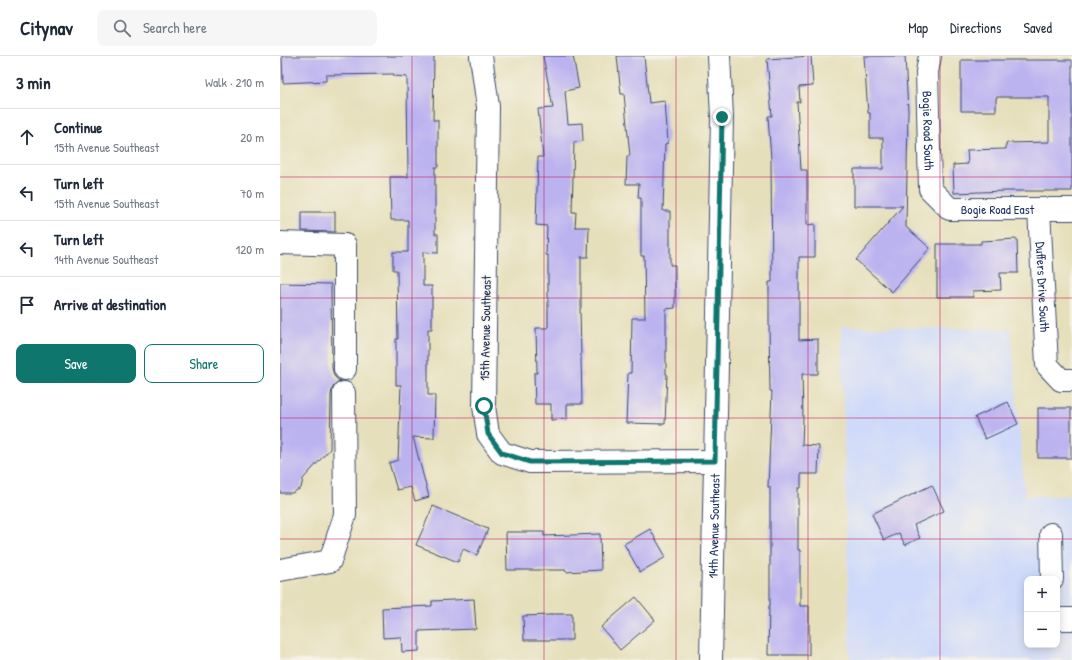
<!DOCTYPE html>
<meta charset="utf-8">
<style>
body{margin:0;font-family:"Patrick Hand",sans-serif;background:#f6f6f7;color:#1f2937}
.controls{position:absolute;right:12px;bottom:12px;display:grid;overflow:hidden;border-radius:8px;box-shadow:0 2px 10px #0003}
.controls button{width:36px;height:36px;display:grid;place-items:center;padding:0;border:0;border-bottom:1px solid #e0e1e3;background:#fff;color:#1f2937;font:20px sans-serif}
.stop{position:absolute;width:12px;height:12px;margin:-9px;border:3px solid #0f766e;border-radius:50%;background:#fff}
.stop.end{background:#0f766e;border-color:#fff;box-shadow:0 1px 4px #0008}
.list{margin:0;padding:0;list-style:none}
h2{display:flex;justify-content:space-between;align-items:center;height:52px;margin:0;padding:0 16px;font-size:17px}
h2 small{font-size:13px;font-weight:400;color:#747a83}
.list li{display:grid;grid-template-columns:26px 1fr auto;gap:12px;align-items:center;box-sizing:border-box;height:56px;padding:0 16px;border-top:1px solid #e0e1e3}
.list b{display:block;font-size:15px;white-space:nowrap}
.list p{margin:0;font-size:13px;white-space:nowrap;color:#747a83}
.list em{font-size:13px;font-style:normal;color:#747a83}
.actions{display:flex;gap:8px;padding:12px 16px}
.actions a{flex:1;padding:9px 0;border:1px solid #0f766e;border-radius:8px;text-align:center;font-size:14px;color:#0f766e}
.actions .main{background:#0f766e;color:#fff}
.icon{flex:none;width:22px;height:22px;fill:none;stroke:currentColor;stroke-width:2;stroke-linecap:round;stroke-linejoin:round}
.map{position:relative;flex:none;width:792px;height:604px;overflow:hidden}
header{display:flex;align-items:center;gap:24px;box-sizing:border-box;height:56px;padding:0 20px;background:#fff;border-bottom:1px solid #e0e1e3}
header strong{font-size:19px}
nav{display:flex;gap:22px;margin-inline-start:auto;font-size:14px}
.search{width:280px;height:36px;background:#f6f6f7;display:flex;align-items:center;gap:10px;box-sizing:border-box;padding:0 14px;border-radius:8px;color:#747a83;font-size:15px}
main{display:flex}
aside{flex:1;background:#fff}
.map>svg:first-child{display:block}
</style>
<header>
<strong>Citynav</strong>
<div class="search"><svg class="icon" aria-label="search" viewBox="0 0 24 24"><circle cx="10" cy="10" r="6"/><path d="M15 15l6 6"/></svg>Search here</div>
<nav><a>Map</a><a>Directions</a><a>Saved</a></nav>
</header>
<main>
<aside>
<h2>3 min<small>Walk · 210 m</small></h2>
<ul class="list">
<li><svg class="icon" aria-label="ahead" viewBox="0 0 24 24"><path d="M12 20V5M6 11l6-6 6 6"/></svg><div><b>Continue</b><p>15th Avenue Southeast</p></div><em>20 m</em></li>
<li><svg class="icon" aria-label="left" viewBox="0 0 24 24"><path d="M17 20v-9H6M10 6l-5 5 5 5"/></svg><div><b>Turn left</b><p>15th Avenue Southeast</p></div><em>70 m</em></li>
<li><svg class="icon" aria-label="left" viewBox="0 0 24 24"><path d="M17 20v-9H6M10 6l-5 5 5 5"/></svg><div><b>Turn left</b><p>14th Avenue Southeast</p></div><em>120 m</em></li>
<li><svg class="icon" aria-label="arrive" viewBox="0 0 24 24"><path d="M6 21V4h12l-3 4 3 4H6"/></svg><div><b>Arrive at destination</b></div></li>
</ul>
<div class="actions"><a class="main">Save</a><a>Share</a></div>
</aside>
<div class="map">
<svg width="792" height="604" viewBox="0 0 792 604">
<rect width="100%" height="100%" fill="#f7f3e8"/>
<filter id="ink" filterUnits="userSpaceOnUse"><feTurbulence type="fractalNoise" baseFrequency=".025" numOctaves="2"/><feDisplacementMap in="SourceGraphic" scale="8" xChannelSelector="R" yChannelSelector="G"/><feConvolveMatrix kernelMatrix="1 2 1 2 8 2 1 2 1" color-interpolation-filters="sRGB"/></filter>
<filter id="wash" filterUnits="userSpaceOnUse"><feTurbulence type="fractalNoise" baseFrequency=".012" numOctaves="4" result="noise"/><feDisplacementMap in="SourceGraphic" scale="16" xChannelSelector="R" yChannelSelector="G"/><feGaussianBlur stdDeviation="0.9" result="paint"/><feColorMatrix in="noise" values="0 0 0 0 0 0 0 0 0 0 0 0 0 0 0 0 0 1.4 0 .05"/><feComposite in="paint" operator="in"/></filter>
<g filter="url(#wash)">
<rect width="100%" height="100%" fill="#e6dfbb"/>
<!-- built -->
<path fill="#cfdafa" fill-rule="evenodd" d="M 561,271 L 731,273 L 745,440 L 792,440 L 792,604 L 570,604 ZM 747,523 L 777,523 L 777,589 L 747,589 Z"/>
<g id="blocks">
<!-- building -->
<g fill="#bbb2f0">
<path d="M 2,0 L 154,0 L 153,64 L 158,64 L 158,111 L 155,111 L 155,178 L 158,178 L 158,197 L 143,196 L 143,230 L 152,230 L 152,273 L 148,273 L 148,339 L 155,339 L 154,382 L 133,381 L 149,441 L 135,445 L 131,431 L 117,434 L 109,407 L 118,404 L 121,329 L 116,329 L 116,283 L 118,283 L 117,214 L 113,214 L 113,196 L 128,196 L 128,164 L 111,164 L 110,121 L 128,121 L 127,21 L 114,20 L 114,18 L 46,19 L 46,25 L 3,27 Z"/>
<path d="M 263,0 L 293,0 L 299,32 L 285,35 L 288,68 L 302,67 L 303,85 L 294,86 L 292,156 L 296,156 L 295,171 L 309,171 L 308,201 L 301,201 L 301,252 L 300,252 L 302,348 L 287,348 L 287,363 L 271,364 L 271,348 L 255,348 L 254,317 L 257,317 L 256,272 L 268,272 L 268,199 L 266,199 L 267,170 L 256,169 L 258,101 L 263,101 L 258,53 L 273,52 Z"/>
<path d="M 337,0 L 364,0 L 369,47 L 385,45 L 388,87 L 385,88 L 383,155 L 390,155 L 390,209 L 395,209 L 395,252 L 386,253 L 386,318 L 387,318 L 385,368 L 346,367 L 348,317 L 351,317 L 352,262 L 365,262 L 364,200 L 361,200 L 361,142 L 358,142 L 359,128 L 346,128 L 347,100 L 350,100 L 344,38 L 341,38 Z"/>
<path d="M 531,0 L 533,30 L 519,31 L 520,46 L 517,46 L 521,114 L 527,114 L 527,169 L 535,168 L 535,201 L 519,201 L 519,284 L 538,283 L 538,318 L 522,318 L 523,361 L 522,389 L 539,390 L 538,418 L 521,418 L 521,432 L 518,432 L 518,494 L 520,494 L 520,550 L 529,550 L 529,599 L 488,599 L 489,550 L 490,550 L 490,431 L 488,431 L 492,335 L 490,335 L 489,266 L 489,226 L 492,226 L 491,103 L 488,60 L 492,60 L 487,3 Z"/>
<path d="M 584,0 L 625,0 L 628,55 L 626,171 L 650,192 L 612,236 L 576,204 L 623,150 L 574,150 L 574,113 L 603,113 L 603,82 L 590,82 L 590,57 L 588,57 Z"/>
<path d="M 681,4 L 792,4 L 792,135 L 726,135 L 674,137 L 673,109 L 688,108 L 687,94 L 726,93 L 726,87 L 769,86 L 769,41 L 716,41 L 716,55 L 681,55 Z"/>
<path d="M 22,156 L 55,156 L 55,176 L 22,175 Z"/>
<path d="M 737,183 L 738,217 L 720,217 L 721,234 L 693,235 L 693,241 L 657,241 L 657,188 L 701,188 L 701,185 Z"/>
<path d="M 0,227 L 51,228 L 52,312 L 54,320 L 58,324 L 62,325 L 57,326 L 53,331 L 51,338 L 50,393 L 23,423 L 21,432 L 12,437 L 0,437 Z"/>
<path d="M 728,346 L 738,368 L 705,383 L 695,361 Z"/>
<rect x="758" y="352" width="33" height="50"/>
<path d="M 652,429 L 664,455 L 634,469 L 640,482 L 625,489 L 619,477 L 604,484 L 592,458 Z"/>
<path d="M 153,450 L 208,473 L 197,499 L 183,493 L 178,506 L 136,489 Z"/>
<path d="M 370,473 L 386,501 L 360,516 L 344,488 Z"/>
<path d="M 226,476 L 264,476 L 264,480 L 320,478 L 321,514 L 286,516 L 286,514 L 227,514 Z"/>
<path d="M 356,541 L 375,564 L 340,594 L 321,571 Z"/>
<path d="M 194,543 L 196,573 L 139,575 L 139,595 L 122,596 L 121,581 L 103,582 L 102,552 L 152,550 L 152,545 Z"/>
<path d="M 271,558 L 292,558 L 292,584 L 244,584 L 243,560 L 271,559 Z"/>
</g>
</g>
</g>
<g filter="url(#ink)">
<use href="#blocks" fill-opacity="0" stroke="#39496c" stroke-width="1"/>
<g fill="none" stroke-linecap="round" stroke-linejoin="round">
<defs>
<g id="minor">
<path d="M 201,0 L 208,51 L 204,350 L 208,378 L 222,397 L 250,406 L 435,405"/>
<path id="s1" d="M 650,0 L 647,16 L 650,133 L 670,153 L 792,153"/>
<path id="s2" d="M 759,153 L 767,309 L 781,324 L 792,324"/>
<path d="M 0,187 L 65,189 L 65,313"/>
<path d="M 771,478 L 772,523"/>
<path d="M 0,514 L 50,505 L 65,459 L 64,337"/>
<path d="M 777,563 L 792,563"/>
<path id="s3" d="M 431,604 L 442,61 L 439,0"/>
</g>
</defs>
<!-- minor casing -->
<use href="#minor" stroke="#39496c" stroke-width="24"/>
<!-- minor -->
<use href="#minor" stroke="#fff" stroke-width="22"/>
</g>
</g>
<g fill="none" stroke-linecap="round" stroke-linejoin="round" filter="url(#ink)">
<!-- route -->
<path stroke="#0f766e" stroke-width="5" d="M 204,350 L 208,378 L 222,397 L 250,406 L 435,405 L 442,61"/>
</g>
<!-- grid -->
<path fill="none" stroke="#c2185b" stroke-width="1" stroke-opacity="0.55" d="M 132,0 L 132,604M 264,0 L 264,604M 396,0 L 396,604M 528,0 L 528,604M 660,0 L 660,604M 0,121 L 792,121M 0,242 L 792,242M 0,362 L 792,362M 0,483 L 792,483"/>
<g text-anchor="middle" dominant-baseline="central" stroke-width="3" stroke-linejoin="round" paint-order="stroke">
<!-- street labels -->
<g font-size="13" fill="#1b2f5e" stroke="#f7f3e8">
<text stroke="none"><textPath href="#s1" startOffset="75">Bogie Road South</textPath></text>
<text stroke="none"><textPath href="#s1" startOffset="209">Bogie Road East</textPath></text>
<text stroke="none"><textPath href="#s2" startOffset="78">Duffers Drive South</textPath></text>
<text transform="translate(205 272) rotate(-89)">15th Avenue Southeast</text>
<text stroke="none"><textPath href="#s3" startOffset="134">14th Avenue Southeast</textPath></text>
</g>
</g>
</svg>
<div class="controls">
<button>+</button>
<button>−</button>
</div>
<div class="stop" style="left:204px;top:350px"></div>
<div class="stop end" style="left:442px;top:61px"></div>
</div>
</main>
